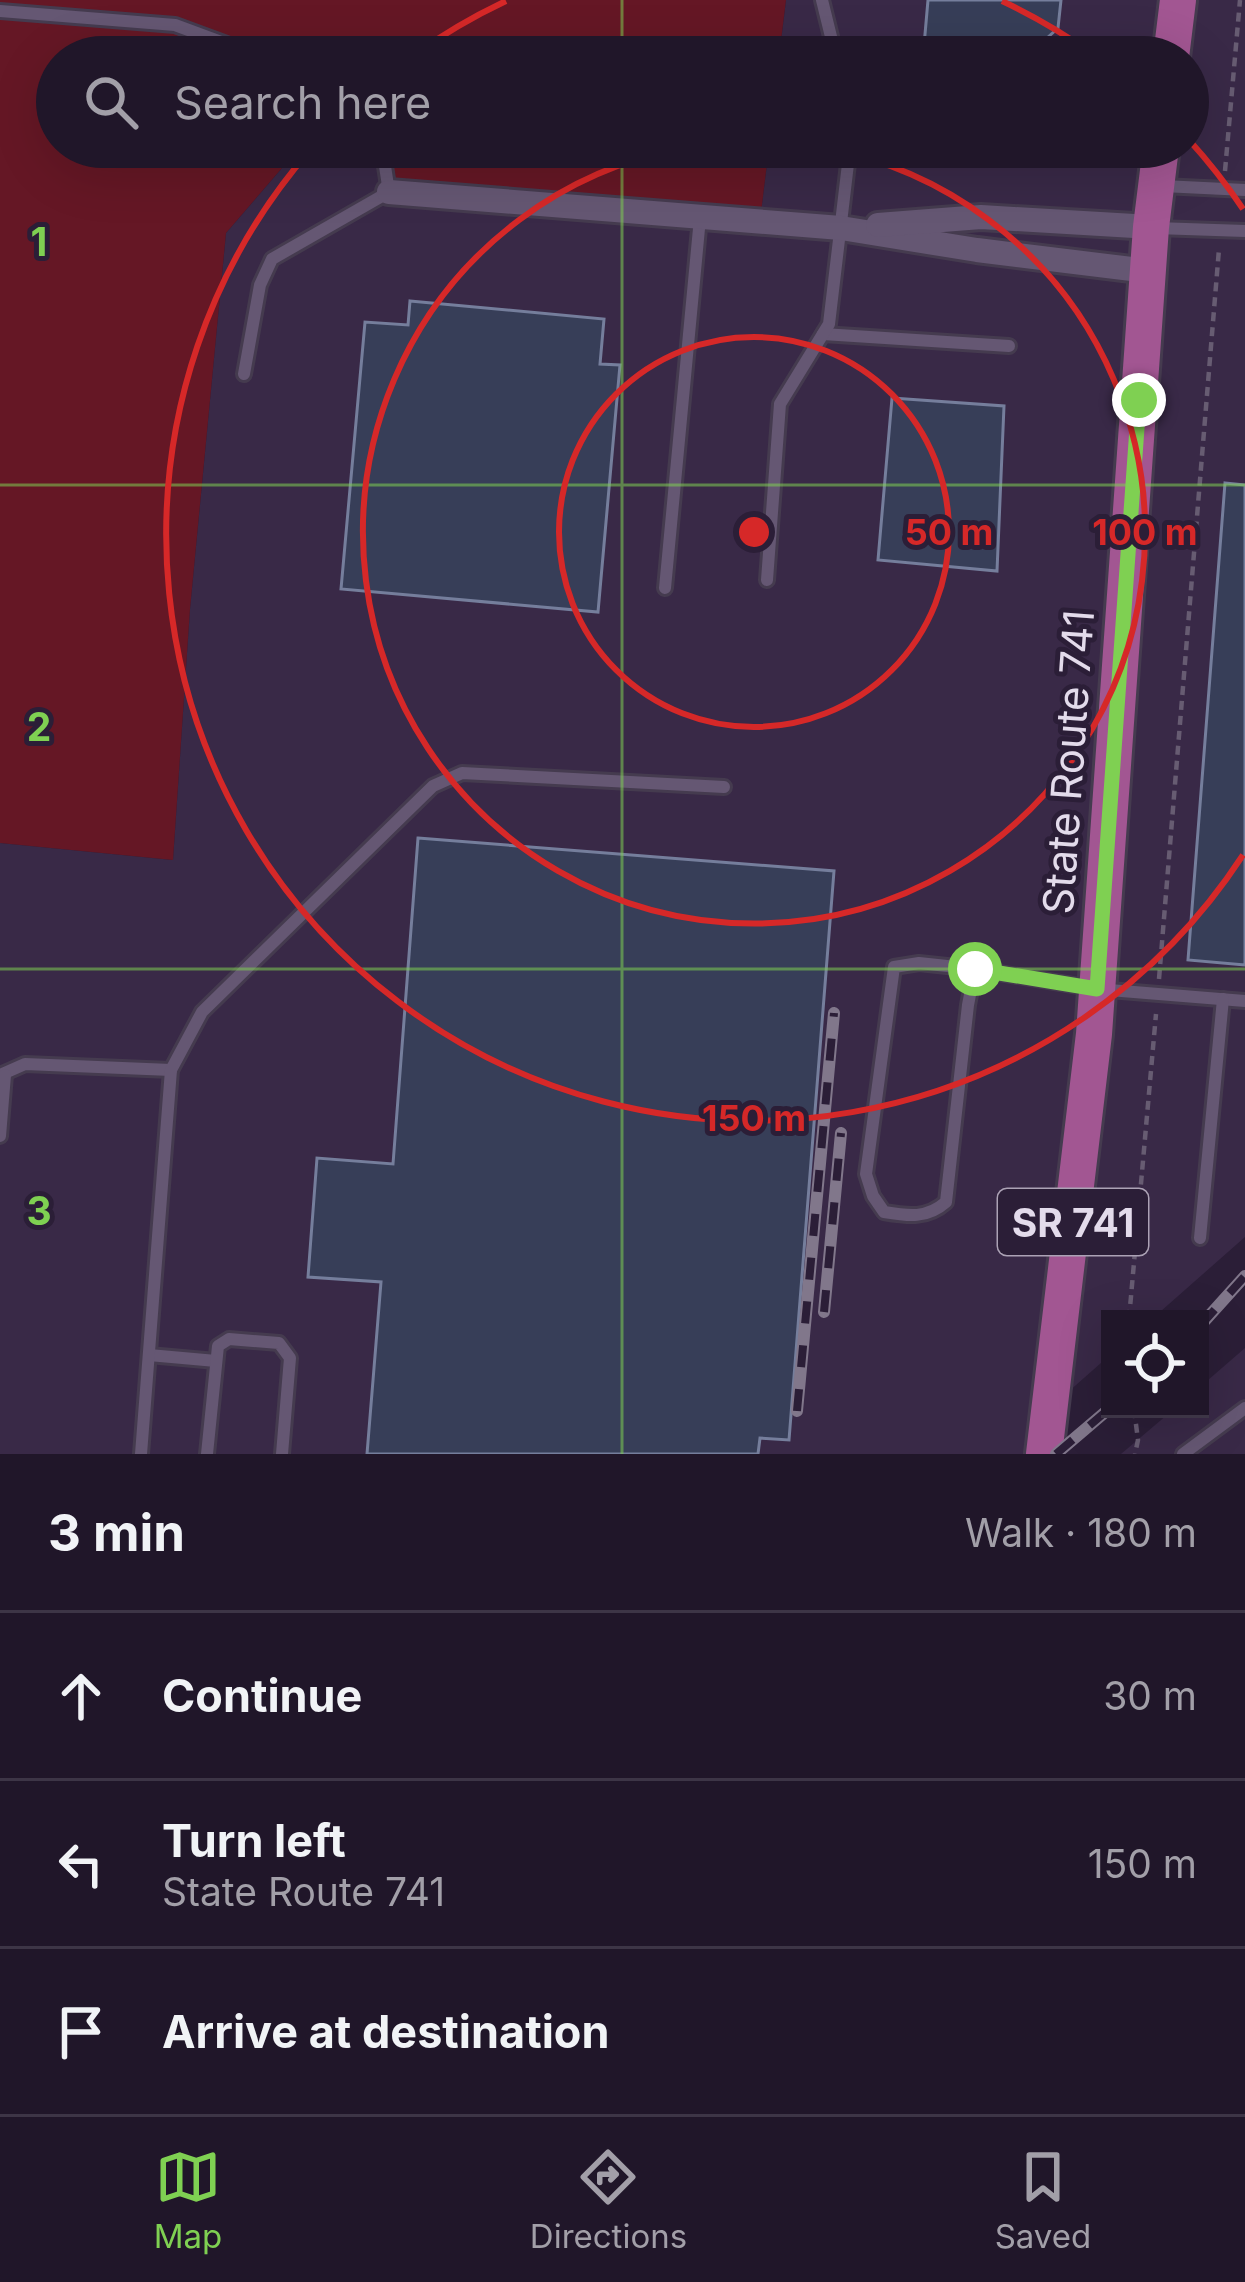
<!DOCTYPE html>
<meta charset="utf-8">
<style>
body{margin:0;font-family:Inter,sans-serif;background:#281f31;color:#f1f3f6}
.controls{position:absolute;right:36px;bottom:36px;display:grid;overflow:hidden;border-radius:0px;box-shadow:0 12px 48px #0002}
.controls button{width:108px;height:108px;display:grid;place-items:center;padding:0;border:0;border-bottom:3px solid #3d3546;background:#201629;color:#f1f3f6;font:60px sans-serif}
.stop{position:absolute;width:36px;height:36px;margin:-27px;border:9px solid #7fd052;border-radius:50%;background:#fff}
.stop.end{background:#7fd052;border-color:#fff;box-shadow:0 3px 12px #0008}
.list{margin:0;padding:0;list-style:none}
h2{display:flex;justify-content:space-between;align-items:center;height:156px;margin:0;padding:0 48px;font-size:51px}
h2 small{font-size:39px;font-weight:400;color:#a29fa8}
.list li{display:grid;grid-template-columns:78px 1fr auto;gap:36px;align-items:center;box-sizing:border-box;height:168px;padding:0 48px;border-top:3px solid #3d3546}
.list b{display:block;font-size:45px;white-space:nowrap}
.list p{margin:0;font-size:39px;white-space:nowrap;color:#a29fa8}
.list em{font-size:39px;font-style:normal;color:#a29fa8}
.icon{flex:none;width:66px;height:66px;fill:none;stroke:currentColor;stroke-width:2;stroke-linecap:round;stroke-linejoin:round}
.map{position:relative;flex:none;width:1245px;height:1454px;overflow:hidden}
.search{position:absolute;background:#201629;box-shadow:0 12px 48px #0002;left:36px;right:36px;top:36px;height:132px;display:flex;align-items:center;gap:30px;box-sizing:border-box;padding:0 42px;border-radius:66px;color:#a29fa8;font-size:45px}
.sheet{height:660px;background:#201629}
nav{display:flex;justify-content:space-around;align-items:center;box-sizing:border-box;height:168px;border-top:3px solid #3d3546;background:#201629;font-size:33px;color:#a29fa8}
nav a{display:grid;justify-items:center;gap:6px}
nav .on{color:#7fd052}
.map>svg:first-child{display:block}
</style>
<div class="map">
<svg width="1245" height="1454" viewBox="0 0 1245 1454">
<rect width="100%" height="100%" fill="#2b1e37"/>
<!-- built -->
<g fill="#392947">
<path d="M 786,0 L 1245,0 L 1245,1237 L 1152,1319 L 1110,1319 L 1110,1355 L 1050,1408 L 1044,1454 L 0,1454 L 0,843 L 173,860 L 190,609 L 226,233 L 300,147 L 382,147 L 760,220 L 769,147 L 1188,147 L 1188,57 L 779,57 Z"/>
<path d="M 1245,1348 L 1245,1454 L 1121,1454 L 1174,1409 L 1200,1409 L 1200,1387 Z"/>
</g>
<!-- green -->
<g fill="#651725">
<path d="M 0,0 L 786,0 L 779,57 L 57,57 L 57,147 L 300,147 L 226,233 L 190,609 L 173,860 L 0,843 Z"/>
<path d="M 382,147 L 769,147 L 760,221 L 389,192 Z"/>
</g>
<!-- building -->
<g fill="#373e58" stroke="#757e9c" stroke-width="3">
<path d="M 928,0 L 1061,0 L 1058,28 L 1026,57 L 923,57 Z"/>
<path d="M 410,301 L 604,319 L 600,364 L 620,365 L 598,612 L 341,589 L 365,322 L 408,325 Z"/>
<path d="M 892,398 L 1004,406 L 997,571 L 878,560 Z"/>
<path d="M 1225,483 L 1245,485 L 1245,965 L 1188,960 Z"/>
<path d="M 418,838 L 834,871 L 789,1440 L 760,1438 L 758,1454 L 367,1454 L 381,1282 L 308,1277 L 317,1158 L 393,1164 Z"/>
</g>
<g fill="none" stroke-linecap="round" stroke-linejoin="round">
<defs>
<g id="service">
<path d="M 822,0 L 836,57"/>
<path d="M 0,11 L 175,25 L 262,57"/>
<path d="M 1163,186 L 1245,190"/>
<path d="M 1156,228 L 1245,231"/>
<path d="M 823,334 L 1009,346"/>
<path d="M 244,374 L 260,285 L 272,259 L 389,192 L 382,147"/>
<path d="M 767,580 L 780,404 L 829,324 L 850,147"/>
<path d="M 665,588 L 700,218"/>
<path d="M 975,969 L 919,963 L 894,967 L 866,1174 L 873,1196 L 884,1212 C 908,1216 927,1219 946,1202 L 968,1005 L 975,969 L 1097,989 L 1245,1001"/>
<path d="M 0,1075 L 25,1064 L 171,1070"/>
<path d="M 0,1136 L 5,1075"/>
<path d="M 1200,1238 L 1223,999"/>
<path d="M 149,1355 L 216,1361"/>
<path d="M 141,1454 L 171,1070 L 202,1012 L 433,786 L 462,773 L 724,787"/>
<path d="M 207,1454 L 218,1346 L 229,1339 L 279,1343 L 290,1358 L 282,1454"/>
<path d="M 1183,1454 L 1245,1408"/>
</g>
<g id="minor">
<path d="M 389,192 L 841,228 L 977,250 L 1148,271"/>
<path d="M 878,225 L 981,217 L 1151,227"/>
</g>
<g id="primary">
<path d="M 1171,57 L 1178,0"/>
<path d="M 1044,1454 L 1094,1034 L 1151,227 L 1161,147"/>
</g>
</defs>
<!-- service casing -->
<use href="#service" stroke="#453b4f" stroke-width="18"/>
<!-- minor casing -->
<use href="#minor" stroke="#453b4f" stroke-width="30"/>
<!-- primary casing -->
<use href="#primary" stroke="#453b4f" stroke-width="42"/>
<!-- path -->
<g stroke="#675c72" stroke-width="4.5" stroke-dasharray="9 6" stroke-linecap="butt">
<path d="M 1225,171 L 1240,0"/>
<path d="M 1159,979 L 1219,249"/>
<path d="M 1129,1319 L 1156,1014"/>
<path d="M 1134,1409 L 1138,1440 L 1135,1454"/>
</g>
<!-- service -->
<use href="#service" stroke="#655773" stroke-width="12"/>
<!-- minor -->
<use href="#minor" stroke="#655773" stroke-width="24"/>
<!-- primary -->
<use href="#primary" stroke="#a25692" stroke-width="36"/>
<defs>
<g id="rail">
<path d="M 824,1312 L 841,1133"/>
<path d="M 1200,1326 L 1245,1276"/>
<path d="M 797,1411 L 834,1013"/>
<path d="M 1056,1454 L 1110,1408"/>
</g>
</defs>
<!-- rail casing -->
<use href="#rail" stroke="#81778b" stroke-width="12"/>
<!-- rail -->
<use href="#rail" stroke="#2b1e37" stroke-width="8" stroke-dasharray="22" stroke-linecap="butt"/>
</g>
<g fill="none" stroke-linecap="round" stroke-linejoin="round">
<!-- route -->
<path stroke="#7fd052" stroke-width="15" d="M 975,969 L 1097,989 L 1139,400"/>
</g>
<!-- grid -->
<path fill="none" stroke="#7fd052" stroke-width="3" stroke-opacity="0.55" d="M 622,0 L 622,57M 622,147 L 622,1454M 0,485 L 1245,485M 0,969 L 1245,969"/>
<!-- distance rings -->
<g fill="none" stroke="#d62828" stroke-width="6">
<circle cx="754" cy="532" r="195"/>
<path d="M825 148A391 391 0 1 1 683 148"/>
<path d="M1243 855A586 586 0 1 1 312 148M414 55A586 586 0 0 1 506 1M1002 1A586 586 0 0 1 1094 55M1189 140A586 586 0 0 1 1243 209"/>
</g>
<g text-anchor="middle" dominant-baseline="central" stroke-width="10" stroke-linejoin="round" paint-order="stroke">
<!-- shield labels -->
<rect fill="#2b1e37" stroke="#aca2b5" stroke-width="3" x="998" y="1189" width="150" height="66" rx="9"/>
<g font-size="39" font-weight="bold" fill="#e3dbeb">
<text x="1073" y="1222">SR 741</text>
</g>
<!-- street labels -->
<g font-size="42" fill="#e3dbeb" stroke="#2b1e37">
<text transform="translate(1068 762) rotate(-86)">State Route 741</text>
</g>
</g>
<g font-size="39" text-anchor="middle" font-weight="bold" fill="#7fd052" stroke="#2b1e37" stroke-width="10" stroke-linejoin="round" paint-order="stroke">
<text x="39" y="256">1</text>
<text x="39" y="741">2</text>
<text x="39" y="1225">3</text>
</g>
<circle cx="754" cy="532" r="18" fill="#d62828" stroke="#2b1e37" stroke-width="6"/>
<g font-size="36" text-anchor="middle" font-weight="bold" fill="#d62828" stroke="#2b1e37" stroke-width="10" stroke-linejoin="round" paint-order="stroke">
<text x="949" y="545">50 m</text>
<text x="1145" y="545">100 m</text>
<text x="754" y="1131">150 m</text>
</g>
</svg>
<div class="controls">
<button><svg class="icon" aria-label="locate" viewBox="0 0 24 24"><circle cx="12" cy="12" r="6"/><path d="M12 2v4M12 18v4M2 12h4M18 12h4"/></svg></button>
</div>
<div class="stop" style="left:975px;top:969px"></div>
<div class="stop end" style="left:1139px;top:400px"></div>
<div class="search"><svg class="icon" aria-label="search" viewBox="0 0 24 24"><circle cx="10" cy="10" r="6"/><path d="M15 15l6 6"/></svg>Search here</div>
</div>
<section class="sheet">
<h2>3 min<small>Walk · 180 m</small></h2>
<ul class="list">
<li><svg class="icon" aria-label="ahead" viewBox="0 0 24 24"><path d="M12 20V5M6 11l6-6 6 6"/></svg><div><b>Continue</b></div><em>30 m</em></li>
<li><svg class="icon" aria-label="left" viewBox="0 0 24 24"><path d="M17 20v-9H6M10 6l-5 5 5 5"/></svg><div><b>Turn left</b><p>State Route 741</p></div><em>150 m</em></li>
<li><svg class="icon" aria-label="arrive" viewBox="0 0 24 24"><path d="M6 21V4h12l-3 4 3 4H6"/></svg><div><b>Arrive at destination</b></div></li>
</ul>
</section>
<nav>
<a class="on"><svg class="icon" aria-label="map" viewBox="0 0 24 24"><path d="M3 6l6-2 6 2 6-2v14l-6 2-6-2-6 2zM9 4v14M15 6v14"/></svg>Map</a>
<a><svg class="icon" aria-label="directions" viewBox="0 0 24 24"><path d="M12 3l9 9-9 9-9-9zM9 14v-3h6M13 9l2 2-2 2"/></svg>Directions</a>
<a><svg class="icon" aria-label="saved" viewBox="0 0 24 24"><path d="M7 4h10v16l-5-4-5 4z"/></svg>Saved</a>
</nav>
